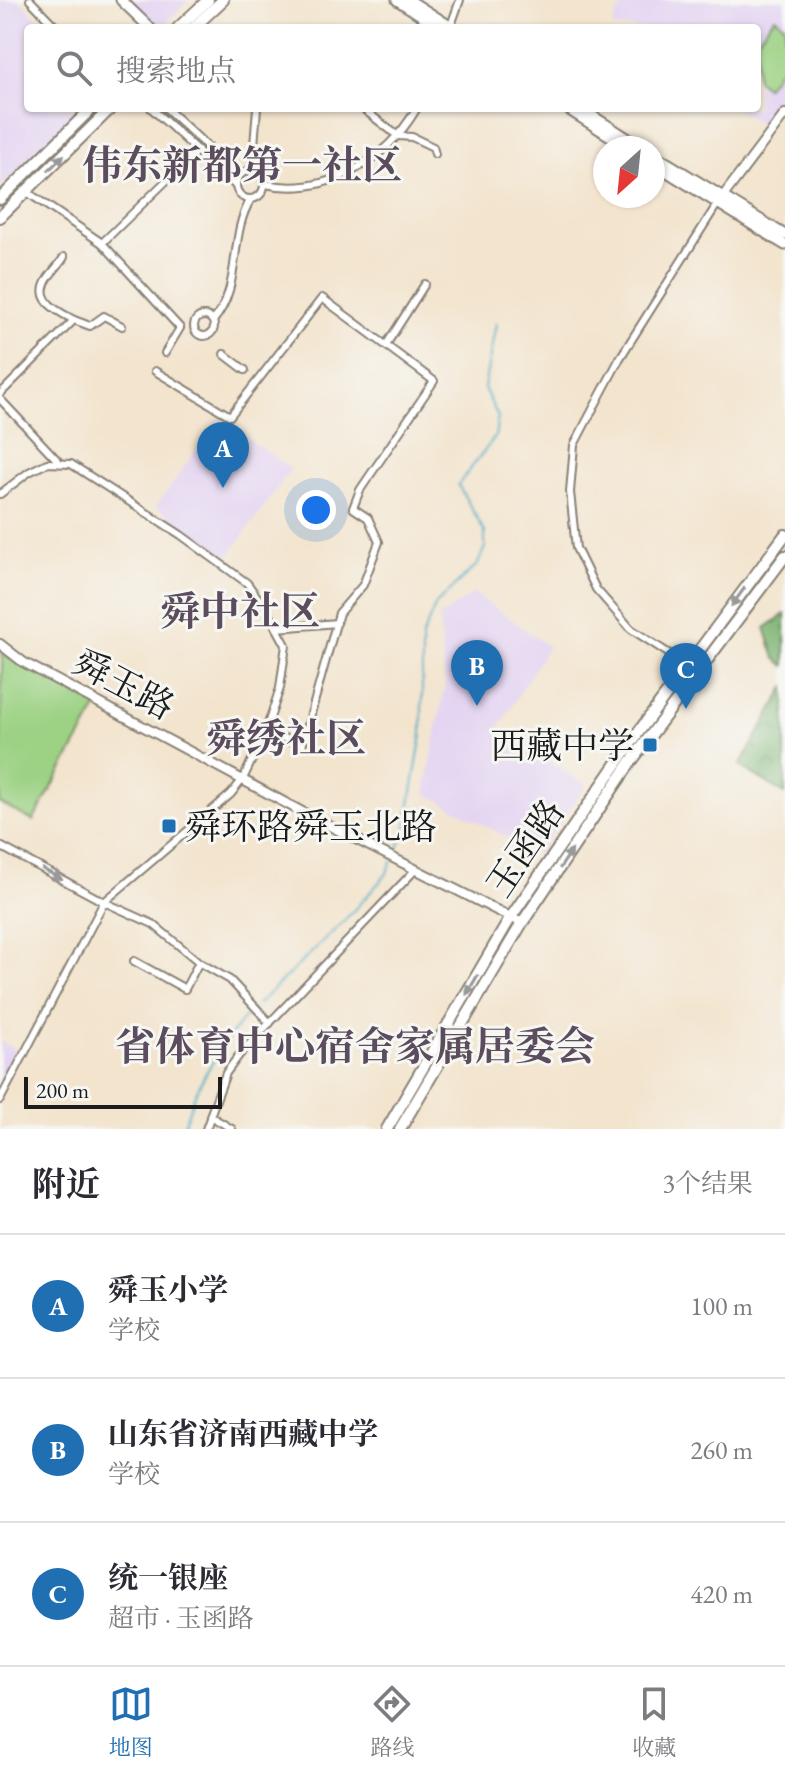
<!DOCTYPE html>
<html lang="zh">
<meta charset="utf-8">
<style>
body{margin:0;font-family:"EB Garamond","Noto Serif SC",serif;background:#f7f7f7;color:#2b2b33}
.compass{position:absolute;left:593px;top:136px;width:72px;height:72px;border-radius:50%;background:#fff;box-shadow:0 2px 6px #0004;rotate:207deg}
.scale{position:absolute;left:24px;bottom:20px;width:198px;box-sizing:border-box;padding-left:8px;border:4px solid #1c1c1c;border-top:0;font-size:22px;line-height:28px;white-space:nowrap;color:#1c1c1c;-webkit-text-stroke:6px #f6f6f2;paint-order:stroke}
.you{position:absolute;left:316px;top:510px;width:28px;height:28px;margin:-20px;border:6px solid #fff;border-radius:50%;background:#1a73e8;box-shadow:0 0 0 12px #1a73e833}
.badge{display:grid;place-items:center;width:52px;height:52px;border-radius:50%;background:#1f6fb2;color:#fff;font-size:26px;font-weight:700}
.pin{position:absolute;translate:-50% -66px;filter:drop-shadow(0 2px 4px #0008)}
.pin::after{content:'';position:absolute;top:42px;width:28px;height:24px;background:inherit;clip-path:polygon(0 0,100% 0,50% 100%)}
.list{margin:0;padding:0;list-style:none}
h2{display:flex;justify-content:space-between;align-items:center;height:104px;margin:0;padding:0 32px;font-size:34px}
h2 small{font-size:26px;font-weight:400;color:#7c7c81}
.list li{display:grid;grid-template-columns:52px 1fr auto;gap:24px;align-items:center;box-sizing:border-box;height:144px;padding:0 32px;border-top:2px solid #e1e1e2}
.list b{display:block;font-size:30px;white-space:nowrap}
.list p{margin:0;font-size:26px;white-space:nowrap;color:#7c7c81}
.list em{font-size:26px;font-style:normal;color:#7c7c81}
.icon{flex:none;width:44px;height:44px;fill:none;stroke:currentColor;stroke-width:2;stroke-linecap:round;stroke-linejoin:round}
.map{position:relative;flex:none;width:785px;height:1129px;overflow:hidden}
.search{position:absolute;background:#fff;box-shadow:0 2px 6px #0004;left:24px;right:24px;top:24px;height:88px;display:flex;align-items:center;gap:20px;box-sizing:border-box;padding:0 28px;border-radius:8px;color:#7c7c81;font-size:30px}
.sheet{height:536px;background:#fff}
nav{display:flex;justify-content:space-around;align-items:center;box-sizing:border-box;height:112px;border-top:2px solid #e1e1e2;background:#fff;font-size:22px;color:#7c7c81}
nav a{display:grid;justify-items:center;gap:4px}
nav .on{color:#1f6fb2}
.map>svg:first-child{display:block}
</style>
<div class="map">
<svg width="785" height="1129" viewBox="0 0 785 1129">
<defs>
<pattern id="forest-crowns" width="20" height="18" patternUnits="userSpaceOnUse" patternTransform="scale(2)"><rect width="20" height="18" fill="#7eb472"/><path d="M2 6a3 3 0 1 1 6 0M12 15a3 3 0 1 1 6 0" fill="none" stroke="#66925d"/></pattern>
</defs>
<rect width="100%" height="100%" fill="#f6f6f2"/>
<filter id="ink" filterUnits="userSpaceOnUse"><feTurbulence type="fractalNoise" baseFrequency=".0125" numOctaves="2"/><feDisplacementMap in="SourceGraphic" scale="16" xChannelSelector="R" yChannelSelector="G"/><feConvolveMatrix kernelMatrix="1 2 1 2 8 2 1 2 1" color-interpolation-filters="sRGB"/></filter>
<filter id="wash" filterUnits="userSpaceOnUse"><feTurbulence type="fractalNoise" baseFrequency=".006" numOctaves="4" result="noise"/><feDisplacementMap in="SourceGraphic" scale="32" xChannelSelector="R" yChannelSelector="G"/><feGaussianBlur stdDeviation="1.8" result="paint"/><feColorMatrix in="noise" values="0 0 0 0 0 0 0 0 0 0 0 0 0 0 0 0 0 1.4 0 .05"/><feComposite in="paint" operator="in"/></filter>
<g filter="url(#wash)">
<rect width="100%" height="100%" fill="#f3e4cd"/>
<!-- built -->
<g fill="#e3d3f2">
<path d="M 0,0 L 19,0 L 48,28 L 28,28 L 28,108 L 83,108 L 0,188 Z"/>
<path d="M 127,0 L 189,0 L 161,28 L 155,28 Z"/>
<path d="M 630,0 L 785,0 L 785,92 L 762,125 L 735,108 L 757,108 L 757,28 L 612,28 L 617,13 Z"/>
<path d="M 219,418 L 291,469 L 227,558 L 156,507 Z"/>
<path d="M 474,593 L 548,646 L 498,729 L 587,785 L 538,854 L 425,793 L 445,684 L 439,617 Z"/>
<path d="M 0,1041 L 19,1051 L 0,1089 Z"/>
</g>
<!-- forest -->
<g fill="url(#forest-crowns)" stroke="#4d6847" stroke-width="2">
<path d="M 785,614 L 785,666 L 775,658 L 765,628 Z"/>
<path d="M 785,687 L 785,794 L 740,766 Z"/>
</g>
<!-- green -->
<g fill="#9dd284" stroke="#5c7750" stroke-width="2">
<path d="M 775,17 L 785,25 L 785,63 L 766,87 L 757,80 L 757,39 Z"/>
<path d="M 2,654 L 98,706 L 33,821 L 0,803 Z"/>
</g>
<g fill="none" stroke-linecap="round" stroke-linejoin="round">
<!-- stream -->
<g stroke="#45aac5" stroke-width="2">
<path d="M 395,855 L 405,832 L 422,734 L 422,637 L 436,604 L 478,564 L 485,547 L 485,532 L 458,485 L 495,437 L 498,417 L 484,388 L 496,323"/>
<path d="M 258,1004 L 342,923 L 386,875 L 392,861"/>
<path d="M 183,1129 C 193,1089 223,1038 253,1009"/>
</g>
</g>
</g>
<g filter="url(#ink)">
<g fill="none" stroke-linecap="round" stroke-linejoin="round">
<defs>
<g id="minor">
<path d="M 30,0 L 57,28"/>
<path d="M 450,28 L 460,0"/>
<path d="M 151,108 L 236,186"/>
<path d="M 166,108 L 239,176"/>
<path d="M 362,108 L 398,136 L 412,137 L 433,147 L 435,154"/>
<path d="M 252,170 L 257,108"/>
<circle cx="250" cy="185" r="14"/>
<path d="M 265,184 C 327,197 386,161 417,108"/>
<path d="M 27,192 L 102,243 L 180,328 L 165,353"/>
<path d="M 102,243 L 198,150"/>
<circle cx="204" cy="326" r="10"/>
<path d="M 74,320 L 90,326 L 104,316 L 122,326"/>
<path d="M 213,321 C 243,286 228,236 251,199"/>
<path d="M 386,345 L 425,284"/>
<path d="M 224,354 L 245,370"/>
<path d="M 0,394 L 74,320 C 61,313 37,302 45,284 C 48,275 59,266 64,257"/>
<path d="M 0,399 L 60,463"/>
<path d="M 0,494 L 29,472 L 47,463 L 71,464 L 181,535 L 247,583 L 268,612 L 286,645 L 280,688 L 266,730"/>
<path d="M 277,628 L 337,623"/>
<path d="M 688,666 L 631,629 L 596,589 L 576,548 L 570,492 L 574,445 L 585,424 L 620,358 L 718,203"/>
<path d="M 0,846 L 104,902 L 153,924 L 199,962"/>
<path d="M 134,961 L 185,989 L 199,962 L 230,980 L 270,1023"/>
<path d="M 0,1100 L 104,902 L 231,794 L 243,779 L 266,730 L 302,746 L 339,613 L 363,585 L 379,542 L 368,518 L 353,508 L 360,490 L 434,381 L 322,298 L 230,416 L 155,371"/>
<path d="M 206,1129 L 210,1118"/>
<path d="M 232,1129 L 210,1116 L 226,1073 L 240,1054 L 416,869"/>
</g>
<g id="tertiary">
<path d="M 721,199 L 785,114"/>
<path d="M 0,644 L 23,662 L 308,815 L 522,923"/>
</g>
<g id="secondary">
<path d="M 121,0 L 150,28"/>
<path d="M 397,0 L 441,28"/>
<path d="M 409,0 L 453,28"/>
<path d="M 566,108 L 629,148"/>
<path d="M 580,108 L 643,148"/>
<path d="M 653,154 L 785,235"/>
<path d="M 653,163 L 785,245"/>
</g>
<g id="primary">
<path d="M 178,28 L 208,0"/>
<path d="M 193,28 L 223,0"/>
<path d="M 0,199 L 92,108"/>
<path d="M 0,217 L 111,108"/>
<path d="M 387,1129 L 511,917 L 640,730 L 785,535"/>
<path d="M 400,1129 L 522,923 L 630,763 L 785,556"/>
</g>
</defs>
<!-- minor casing -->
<use href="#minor" stroke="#888074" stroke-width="10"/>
<!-- tertiary casing -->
<use href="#tertiary" stroke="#888074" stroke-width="12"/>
<!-- secondary casing -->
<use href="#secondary" stroke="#888074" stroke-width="13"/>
<!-- primary casing -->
<use href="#primary" stroke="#888074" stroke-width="14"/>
<!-- minor -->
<use href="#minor" stroke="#fff" stroke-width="6"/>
<!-- tertiary -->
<use href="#tertiary" stroke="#fff" stroke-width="8"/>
<!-- secondary -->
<use href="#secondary" stroke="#fff" stroke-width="9"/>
<!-- primary -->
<use href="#primary" stroke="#fff" stroke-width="10"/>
</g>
<!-- one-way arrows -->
<defs><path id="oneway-solid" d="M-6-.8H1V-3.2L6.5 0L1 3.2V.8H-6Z" transform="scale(2)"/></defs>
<g fill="#999">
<use href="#oneway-solid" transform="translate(56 163) rotate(-45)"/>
<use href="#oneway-solid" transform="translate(738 597) rotate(126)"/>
<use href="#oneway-solid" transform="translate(566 859) rotate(-56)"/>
<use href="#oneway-solid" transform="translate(52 874) rotate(28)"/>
<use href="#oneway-solid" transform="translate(472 985) rotate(120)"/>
</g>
</g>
<!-- markers -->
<g fill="#1f6fb2" stroke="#f6f6f2" stroke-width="3">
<rect x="642" y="737" width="16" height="16" rx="4"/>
<rect x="161" y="818" width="16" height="16" rx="4"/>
</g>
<g text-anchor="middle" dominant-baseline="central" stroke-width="6" stroke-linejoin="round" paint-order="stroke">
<!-- street labels -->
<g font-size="36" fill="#1c1c1c" stroke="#f6f6f2">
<text transform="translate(124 684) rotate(28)">舜玉路</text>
<text transform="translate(525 848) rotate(-56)">玉函路</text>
</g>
<!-- poi labels -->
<g font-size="36" fill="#1c1c1c" stroke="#f6f6f2" text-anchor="end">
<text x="634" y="745">西藏中学</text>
<text x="185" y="826" text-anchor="start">舜环路舜玉北路</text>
</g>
<!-- quarter labels -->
<g font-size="40" font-weight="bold" fill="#5b4d5d" stroke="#f6f6f2">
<text x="242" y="165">伟东新都第一社区</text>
<text x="240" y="611">舜中社区</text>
<text x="286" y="738">舜绣社区</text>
<text x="355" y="1046">省体育中心宿舍家属居委会</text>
</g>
</g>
</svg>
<svg class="compass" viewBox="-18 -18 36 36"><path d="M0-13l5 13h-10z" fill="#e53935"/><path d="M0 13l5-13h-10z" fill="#7c7c81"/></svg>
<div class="scale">200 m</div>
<div class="you"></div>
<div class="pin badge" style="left:223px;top:488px">A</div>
<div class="pin badge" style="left:477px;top:706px">B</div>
<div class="pin badge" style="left:686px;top:709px">C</div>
<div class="search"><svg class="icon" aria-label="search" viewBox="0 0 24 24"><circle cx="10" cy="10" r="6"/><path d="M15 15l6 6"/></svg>搜索地点</div>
</div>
<section class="sheet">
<h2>附近<small>3个结果</small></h2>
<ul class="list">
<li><span class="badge">A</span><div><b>舜玉小学</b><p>学校</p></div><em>100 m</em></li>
<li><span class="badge">B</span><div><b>山东省济南西藏中学</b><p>学校</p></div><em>260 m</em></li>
<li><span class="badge">C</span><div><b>统一银座</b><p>超市 · 玉函路</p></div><em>420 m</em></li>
</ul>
</section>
<nav>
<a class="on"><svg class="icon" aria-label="map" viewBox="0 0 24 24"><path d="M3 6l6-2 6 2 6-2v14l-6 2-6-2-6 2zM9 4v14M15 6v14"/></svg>地图</a>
<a><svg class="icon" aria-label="directions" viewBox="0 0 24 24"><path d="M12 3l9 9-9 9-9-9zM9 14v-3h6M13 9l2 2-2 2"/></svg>路线</a>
<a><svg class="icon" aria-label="saved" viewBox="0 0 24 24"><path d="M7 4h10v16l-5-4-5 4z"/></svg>收藏</a>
</nav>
